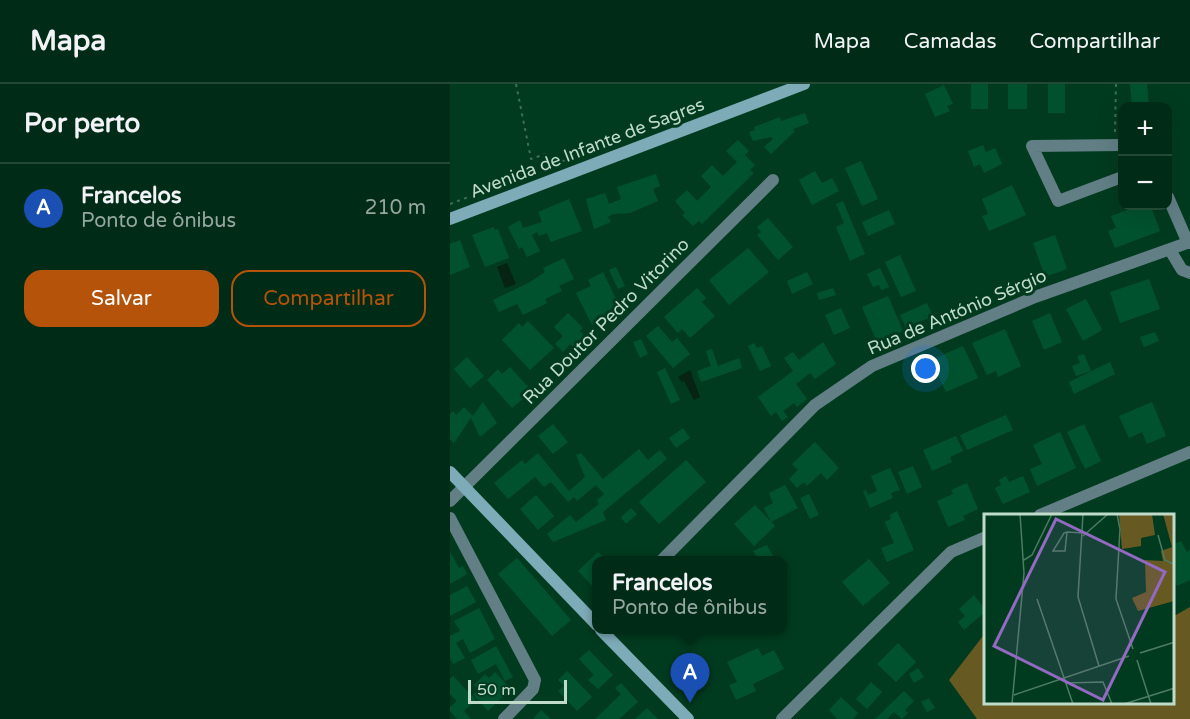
<!DOCTYPE html>
<html lang="pt">
<meta charset="utf-8">
<style>
body{margin:0;font-family:"Varela Round",sans-serif;background:#0e3824;color:#f1f3f6}
.controls{position:absolute;right:18px;top:18px;display:grid;overflow:hidden;border-radius:12px;box-shadow:0 6px 24px #0002}
.controls button{width:54px;height:54px;display:grid;place-items:center;padding:0;border:0;border-bottom:2px solid #224836;background:#002c17;color:#f1f3f6;font:30px sans-serif}
.scale{position:absolute;left:18px;bottom:15px;width:99px;box-sizing:border-box;padding-left:6px;border:3px solid #c0dbc9;border-top:0;font-size:16px;line-height:21px;white-space:nowrap;color:#c0dbc9;-webkit-text-stroke:4px #003b1f;paint-order:stroke}
.you{position:absolute;left:476px;top:285px;width:21px;height:21px;margin:-15px;border:4px solid #fff;border-radius:50%;background:#1a73e8;box-shadow:0 0 0 9px #1a73e833}
.badge{display:grid;place-items:center;width:39px;height:39px;border-radius:50%;background:#b45309;color:#fff;font-size:20px;font-weight:700}
.pin{position:absolute;translate:-50% -50px;filter:drop-shadow(0 2px 3px #0008)}
.pin::after{content:'';position:absolute;top:32px;width:21px;height:18px;background:inherit;clip-path:polygon(0 0,100% 0,50% 100%)}
.popup{position:absolute;left:142px;top:472px;width:195px;height:78px;box-sizing:border-box;display:grid;place-content:center;border-radius:12px;background:#002c17;filter:drop-shadow(0 2px 4px #0005);font-size:20px;white-space:nowrap;color:#95a7a1}
.popup b{font-size:22px;color:#f1f3f6}
.popup::after{content:'';position:absolute;left:50%;top:100%;margin-left:-12px;border:12px solid transparent;border-top-color:#002c17}
.list{margin:0;padding:0;list-style:none}
h2{display:flex;justify-content:space-between;align-items:center;height:78px;margin:0;padding:0 24px;font-size:26px}
h2 small{font-size:20px;font-weight:400;color:#95a7a1}
.list li{display:grid;grid-template-columns:39px 1fr auto;gap:18px;align-items:center;box-sizing:border-box;height:90px;padding:0 24px;border-top:2px solid #224836}
.list b{display:block;font-size:22px;white-space:nowrap}
.list p{margin:0;font-size:20px;white-space:nowrap;color:#95a7a1}
.list em{font-size:20px;font-style:normal;color:#95a7a1}
.actions{display:flex;gap:12px;padding:18px 24px}
.actions a{flex:1;padding:14px 0;border:2px solid #b45309;border-radius:18px;text-align:center;font-size:21px;color:#b45309}
.actions .main{background:#b45309;color:#fff}
.map{position:relative;flex:none;width:740px;height:635px;overflow:hidden}
header{display:flex;align-items:center;gap:36px;box-sizing:border-box;height:84px;padding:0 30px;background:#002c17;border-bottom:2px solid #224836}
header strong{font-size:28px}
nav{display:flex;gap:33px;margin-inline-start:auto;font-size:21px}
main{display:flex}
aside{flex:1;background:#002c17}
.map>svg:first-child{display:block}
</style>
<header>
<strong>Mapa</strong>
<nav><a>Mapa</a><a>Camadas</a><a>Compartilhar</a></nav>
</header>
<main>
<aside>
<h2>Por perto<small></small></h2>
<ul class="list">
<li><span class="badge" style="background:#1a4fb4">A</span><div><b>Francelos</b><p>Ponto de ônibus</p></div><em>210 m</em></li>
</ul>
<div class="actions"><a class="main">Salvar</a><a>Compartilhar</a></div>
</aside>
<div class="map">
<svg width="740" height="635" viewBox="0 0 740 635">
<rect width="100%" height="100%" fill="#003b1f"/>
<!-- green -->
<path fill="#665922" d="M 740,523 L 740,635 L 527,635 L 499,596 L 536,548 L 536,618 L 724,618 L 724,532 Z"/>
<!-- water -->
<g fill="#062313">
<path d="M 57,179 L 66,200 L 55,204 L 47,183 Z"/>
<path d="M 240,286 L 250,313 L 244,316 L 234,297 L 232,298 L 228,293 Z"/>
</g>
<!-- building -->
<g fill="#00522e">
<rect x="521" y="0" width="17" height="25"/>
<rect x="558" y="0" width="19" height="25"/>
<rect x="598" y="0" width="17" height="29"/>
<path d="M 680,0 L 697,0 L 699,22 L 682,22 Z"/>
<path d="M 494,1 L 503,20 L 497,22 L 500,27 L 485,33 L 475,10 Z"/>
<path d="M 355,29 L 359,39 L 343,45 L 344,48 L 321,70 L 314,63 L 323,55 L 321,53 L 303,57 L 299,48 L 305,46 L 304,43 L 330,33 L 331,37 Z"/>
<path d="M 288,56 L 299,67 L 295,71 L 305,81 L 300,86 L 304,89 L 252,140 L 249,137 L 243,142 L 232,131 L 235,129 L 225,117 L 237,106 L 247,117 L 261,103 L 251,92 L 262,81 L 273,92 L 287,78 L 276,67 Z"/>
<path d="M 533,61 L 536,68 L 545,64 L 552,80 L 534,89 L 530,80 L 524,83 L 518,67 Z"/>
<path d="M 411,77 L 428,115 L 412,122 L 395,84 Z"/>
<path d="M 365,87 L 372,99 L 382,94 L 389,107 L 362,121 L 349,96 Z"/>
<path d="M 206,90 L 210,102 L 203,105 L 208,117 L 180,129 L 163,130 L 158,133 L 161,138 L 144,145 L 136,115 L 155,109 L 159,120 L 171,115 L 167,103 Z"/>
<path d="M 562,101 L 576,131 L 539,147 L 532,132 L 538,130 L 532,115 Z"/>
<path d="M 119,115 L 132,147 L 101,158 L 97,149 L 89,152 L 87,148 L 82,151 L 90,167 L 77,173 L 72,163 L 69,165 L 58,143 L 70,136 L 73,144 L 92,138 L 88,128 Z"/>
<path d="M 393,117 L 415,170 L 400,177 L 386,143 L 394,139 L 386,120 Z"/>
<path d="M 689,122 L 701,122 L 710,147 L 665,164 L 658,147 L 666,144 L 661,132 Z"/>
<path d="M 439,126 L 445,140 L 418,152 L 412,138 Z"/>
<path d="M 318,134 L 343,163 L 328,176 L 307,151 L 311,148 L 307,143 Z"/>
<path d="M 44,143 L 45,146 L 48,145 L 59,174 L 35,183 L 22,151 Z"/>
<path d="M 605,151 L 617,185 L 595,193 L 583,159 Z"/>
<path d="M 10,156 L 20,183 L 0,191 L 0,160 Z"/>
<path d="M 298,164 L 319,188 L 279,221 L 259,196 Z"/>
<path d="M 450,171 L 466,207 L 451,213 L 435,178 Z"/>
<path d="M 114,174 L 124,195 L 109,202 L 112,207 L 95,215 L 97,219 L 73,231 L 67,220 L 49,228 L 43,216 L 80,198 L 95,188 L 93,184 Z"/>
<path d="M 166,183 L 175,202 L 168,205 L 159,186 Z"/>
<path d="M 430,184 L 439,203 L 431,206 L 429,201 L 423,203 L 417,190 Z"/>
<path d="M 153,188 L 169,221 L 156,228 L 158,233 L 142,241 L 126,209 L 141,202 L 138,196 Z"/>
<path d="M 357,188 L 363,200 L 342,210 L 337,197 Z"/>
<path d="M 699,195 L 710,225 L 670,239 L 660,208 Z"/>
<path d="M 247,204 L 256,214 L 252,218 L 265,232 L 240,254 L 232,245 L 228,249 L 214,233 Z"/>
<path d="M 383,204 L 386,211 L 369,216 L 367,209 Z"/>
<path d="M 438,212 L 453,247 L 427,258 L 412,223 Z"/>
<path d="M 636,215 L 652,246 L 633,257 L 616,225 Z"/>
<path d="M 477,219 L 483,232 L 456,244 L 450,231 Z"/>
<path d="M 391,224 L 400,244 L 384,251 L 375,231 Z"/>
<path d="M 118,229 L 133,244 L 130,247 L 136,253 L 125,264 L 120,260 L 113,268 L 105,260 L 113,252 L 104,243 Z"/>
<path d="M 600,229 L 612,258 L 594,266 L 582,237 Z"/>
<path d="M 78,237 L 104,264 L 80,286 L 52,256 L 69,239 L 72,243 Z"/>
<path d="M 208,242 L 222,258 L 227,254 L 240,270 L 223,284 L 196,252 Z"/>
<path d="M 555,245 L 571,282 L 548,293 L 546,287 L 537,291 L 522,259 Z"/>
<path d="M 705,248 L 709,257 L 694,263 L 690,253 Z"/>
<path d="M 191,255 L 198,270 L 190,274 L 183,258 Z"/>
<path d="M 373,258 L 386,280 L 365,295 L 360,289 L 346,300 L 357,315 L 347,323 L 344,319 L 333,327 L 338,333 L 332,337 L 326,328 L 321,332 L 308,313 L 343,287 L 334,274 L 343,268 L 349,276 Z"/>
<path d="M 304,259 L 307,264 L 312,262 L 321,282 L 310,287 L 298,262 Z"/>
<path d="M 513,262 L 528,294 L 496,308 L 481,276 Z"/>
<path d="M 262,265 L 268,282 L 289,274 L 292,284 L 251,298 L 247,287 L 261,282 L 256,267 Z"/>
<path d="M 634,270 L 641,287 L 626,292 L 622,282 L 630,279 L 627,272 Z"/>
<path d="M 17,273 L 34,292 L 20,304 L 4,285 Z"/>
<path d="M 660,278 L 665,290 L 624,310 L 619,298 Z"/>
<path d="M 60,283 L 82,307 L 62,324 L 37,296 L 48,285 L 52,290 Z"/>
<path d="M 215,284 L 230,316 L 221,320 L 207,288 Z"/>
<path d="M 33,318 L 47,339 L 30,353 L 21,334 L 4,359 L 0,355 L 0,330 L 3,327 L 6,331 L 14,323 L 23,332 Z"/>
<path d="M 702,318 L 716,352 L 697,360 L 692,348 L 679,354 L 669,332 Z"/>
<path d="M 556,331 L 563,346 L 517,366 L 510,351 Z"/>
<path d="M 103,340 L 118,358 L 103,370 L 88,352 Z"/>
<path d="M 634,340 L 651,377 L 635,385 L 617,348 Z"/>
<path d="M 233,344 L 240,354 L 226,364 L 219,354 Z"/>
<path d="M 610,348 L 626,384 L 587,402 L 580,385 L 592,380 L 583,361 Z"/>
<path d="M 506,352 L 513,367 L 500,373 L 502,378 L 482,387 L 473,366 Z"/>
<path d="M 365,358 L 389,384 L 377,396 L 371,389 L 357,402 L 354,398 L 347,404 L 339,395 L 348,386 L 342,380 Z"/>
<path d="M 189,365 L 198,376 L 210,366 L 217,375 L 153,428 L 156,436 L 103,458 L 97,450 L 120,431 L 126,438 L 149,420 L 147,416 L 154,410 L 146,401 L 127,417 L 124,413 L 118,418 L 101,398 L 94,403 L 85,393 L 58,415 L 44,399 L 72,376 L 75,380 L 88,369 L 119,407 L 135,393 L 126,371 L 131,369 L 153,395 Z"/>
<path d="M 236,376 L 256,398 L 209,440 L 189,418 Z"/>
<path d="M 463,382 L 472,403 L 457,410 L 448,388 Z"/>
<path d="M 440,384 L 450,406 L 441,409 L 443,414 L 420,424 L 413,407 L 416,406 L 418,411 L 427,407 L 421,392 Z"/>
<path d="M 556,392 L 559,398 L 573,392 L 580,408 L 553,420 L 545,404 L 551,401 L 549,396 Z"/>
<path d="M 517,399 L 528,425 L 513,432 L 515,436 L 498,443 L 487,417 L 503,410 L 501,406 Z"/>
<path d="M 335,401 L 348,424 L 321,438 L 314,424 L 323,419 L 319,409 Z"/>
<path d="M 359,410 L 369,431 L 360,435 L 350,414 Z"/>
<path d="M 86,411 L 104,432 L 88,446 L 70,425 Z"/>
<path d="M 305,421 L 325,442 L 304,462 L 284,440 Z"/>
<path d="M 181,424 L 187,430 L 176,440 L 171,433 Z"/>
<path d="M 447,427 L 464,466 L 437,478 L 431,464 L 444,459 L 435,438 L 441,435 L 440,431 Z"/>
<path d="M 731,457 L 737,468 L 740,466 L 740,496 L 727,502 L 724,496 L 724,460 Z"/>
<path d="M 317,461 L 323,472 L 308,476 L 303,467 Z"/>
<path d="M 0,468 L 9,484 L 13,482 L 17,490 L 0,500 Z"/>
<path d="M 148,468 L 157,476 L 147,476 L 147,507 L 128,487 Z"/>
<path d="M 67,474 L 121,536 L 102,552 L 48,490 Z"/>
<path d="M 419,475 L 440,499 L 413,522 L 392,498 Z"/>
<path d="M 17,502 L 26,518 L 0,532 L 0,511 Z"/>
<path d="M 524,511 L 536,527 L 514,546 L 508,538 L 515,532 L 509,525 Z"/>
<path d="M 29,524 L 45,555 L 20,569 L 13,555 L 6,559 L 15,574 L 3,580 L 0,574 L 0,552 L 10,547 L 4,537 Z"/>
<path d="M 448,559 L 466,578 L 446,598 L 427,580 Z"/>
<path d="M 46,562 L 63,593 L 55,597 L 46,580 L 28,590 L 21,576 Z"/>
<path d="M 308,564 L 312,572 L 324,566 L 334,585 L 303,600 L 306,607 L 286,616 L 279,601 L 287,598 L 277,578 Z"/>
<path d="M 139,566 L 163,591 L 148,605 L 138,596 L 144,591 L 129,575 Z"/>
<path d="M 468,584 L 474,593 L 464,599 L 459,590 Z"/>
<path d="M 117,587 L 142,613 L 127,627 L 108,607 L 114,602 L 108,596 Z"/>
<path d="M 45,588 L 61,605 L 38,627 L 23,611 L 29,606 L 24,601 L 35,590 L 39,594 Z"/>
<path d="M 3,592 L 26,616 L 14,627 L 21,635 L 7,635 L 0,627 L 0,623 L 7,617 L 0,610 L 0,595 Z"/>
<path d="M 421,598 L 432,608 L 417,625 L 406,615 Z"/>
<path d="M 171,599 L 188,618 L 169,635 L 145,635 L 171,610 L 165,604 Z"/>
<path d="M 454,607 L 464,617 L 455,626 L 458,629 L 452,635 L 444,628 L 437,635 L 425,635 Z"/>
<path d="M 391,613 L 408,629 L 403,635 L 387,635 L 379,626 Z"/>
<path d="M 479,614 L 485,624 L 477,628 L 471,618 Z"/>
<path d="M 197,624 L 208,635 L 185,635 Z"/>
<path d="M 91,626 L 101,635 L 83,635 Z"/>
</g>
<g fill="none" stroke-linecap="round" stroke-linejoin="round">
<!-- path -->
<g stroke="#3f7057" stroke-width="2" stroke-dasharray="3 4.5" stroke-linecap="butt">
<path d="M 66,0 L 81,75 L 95,70 L 98,82"/>
<path d="M 665,48 L 666,0"/>
<path d="M 0,120 L 121,74"/>
</g>
<!-- street -->
<g stroke="#627f86" stroke-width="12">
<path d="M 672,61 L 582,62 L 608,117 L 672,93"/>
<path d="M 718,113 L 738,159"/>
<path d="M 720,166 L 732,186 L 740,189"/>
<path d="M 0,417 L 323,96"/>
<path d="M 590,431 L 740,368"/>
<path d="M 0,434 L 85,596 L 83,605 L 54,635"/>
<path d="M 212,476 L 365,321 L 422,282 L 585,213 L 740,158"/>
<path d="M 332,635 L 501,468 L 536,453"/>
</g>
<!-- secondary -->
<g stroke="#7dabb7" stroke-width="12">
<path d="M 0,135 L 354,0"/>
<path d="M 0,388 L 147,541"/>
<path d="M 151,546 L 238,635"/>
</g>
</g>
<g text-anchor="middle" dominant-baseline="central" stroke-width="6" stroke-linejoin="round" paint-order="stroke">
<!-- street labels -->
<g font-size="18" fill="#c0dbc9" stroke="#003b1f">
<text transform="translate(137 64) rotate(-21)">Avenida de Infante de Sagres</text>
<text transform="translate(507 228) rotate(-23)">Rua de António Sérgio</text>
<text transform="translate(156 237) rotate(-45)">Rua Doutor Pedro Vitorino</text>
</g>
</g>
<!-- overview -->
<g transform="translate(534 430)">
<rect width="190" height="190" fill="#003b1f"/>
<path d="M 135,0 L 168,0 L 171,21 L 157,24 L 157,32 L 138,35 ZM 179,0 L 190,0 L 190,87 L 154,97 L 148,84 L 162,78 L 161,46 L 179,47 L 177,37 L 188,33 Z" fill="#665922"/>
<path fill="none" stroke="#4d7b63" stroke-width="1.5" d="M 99,0 L 94,83 L 115,152M 133,0 L 136,15 L 132,85 L 149,135M 83,18 L 81,37 L 69,37 L 80,19 L 83,18 L 99,19M 174,21 L 181,46 L 191,51M 99,22 L 124,0M 40,46 L 48,41 L 68,0M 53,85 L 89,190M 156,139 L 191,128M 153,146 L 167,190M 82,169 L 119,168 L 128,190M 30,181 L 145,142M 28,190 L 40,59 L 36,0M 140,190 L 191,174"/>
<path fill="#9369c2" fill-opacity="0.15" stroke="#9369c2" stroke-width="3" d="M 72,5 L 181,58 L 119,186 L 10,132 Z"/>
<rect width="190" height="190" fill="none" stroke="#c0dbc9" stroke-width="3"/>
</g>
</svg>
<div class="controls">
<button>+</button>
<button>−</button>
</div>
<div class="scale">50 m</div>
<div class="you"></div>
<div class="pin badge" style="left:240px;top:619px;background:#1a4fb4">A</div>
<div class="popup"><b>Francelos</b>Ponto de ônibus</div>
</div>
</main>
